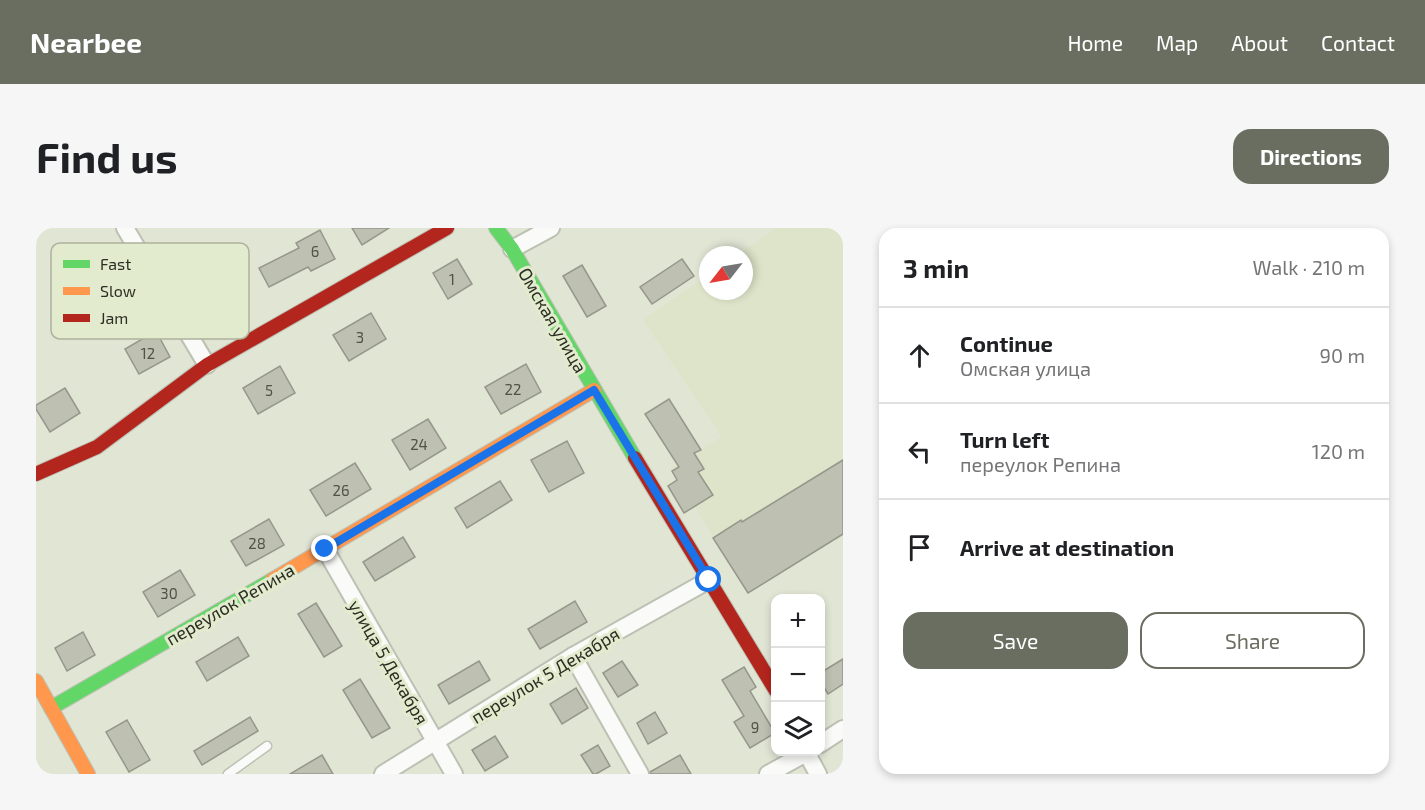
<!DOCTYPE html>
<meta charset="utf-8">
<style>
body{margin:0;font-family:"Exo 2",sans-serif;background:#f6f6f6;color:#202124}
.controls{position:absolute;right:18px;bottom:18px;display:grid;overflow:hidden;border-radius:12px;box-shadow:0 3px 9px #0003}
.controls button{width:54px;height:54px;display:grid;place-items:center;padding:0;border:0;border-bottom:2px solid #e0e0e0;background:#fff;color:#202124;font:30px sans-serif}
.compass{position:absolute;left:663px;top:18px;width:54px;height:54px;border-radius:50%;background:#fff;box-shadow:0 3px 9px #0003;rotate:239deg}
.stop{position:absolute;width:18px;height:18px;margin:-14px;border:4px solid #1a73e8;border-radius:50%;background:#fff}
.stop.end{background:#1a73e8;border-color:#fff;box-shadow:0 2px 6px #0008}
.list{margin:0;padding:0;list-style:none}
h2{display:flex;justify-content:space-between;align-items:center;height:78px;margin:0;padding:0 24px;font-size:26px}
h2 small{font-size:20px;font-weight:400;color:#757577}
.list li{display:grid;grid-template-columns:39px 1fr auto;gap:18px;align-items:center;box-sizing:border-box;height:96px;padding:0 24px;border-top:2px solid #e0e0e0}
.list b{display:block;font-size:22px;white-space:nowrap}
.list p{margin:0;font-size:20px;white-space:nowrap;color:#757577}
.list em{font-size:20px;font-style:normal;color:#757577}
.actions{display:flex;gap:12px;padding:18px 24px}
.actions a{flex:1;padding:14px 0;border:2px solid #6a6e61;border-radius:18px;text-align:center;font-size:21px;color:#6a6e61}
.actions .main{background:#6a6e61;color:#fff}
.icon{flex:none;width:33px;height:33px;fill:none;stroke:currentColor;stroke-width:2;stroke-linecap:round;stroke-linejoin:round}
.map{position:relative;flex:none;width:807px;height:546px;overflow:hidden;border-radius:18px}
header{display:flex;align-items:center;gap:36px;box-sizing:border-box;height:84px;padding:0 30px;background:#6a6e61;color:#fff}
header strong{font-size:28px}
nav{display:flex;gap:33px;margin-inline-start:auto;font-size:21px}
.intro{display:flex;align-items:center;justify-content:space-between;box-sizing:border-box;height:144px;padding:0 36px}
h1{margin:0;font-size:42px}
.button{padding:15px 27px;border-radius:18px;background:#6a6e61;color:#fff;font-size:21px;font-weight:700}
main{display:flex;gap:36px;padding:0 36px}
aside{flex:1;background:#fff;border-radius:18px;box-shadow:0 3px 9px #0003}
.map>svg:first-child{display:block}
</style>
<header>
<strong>Nearbee</strong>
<nav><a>Home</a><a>Map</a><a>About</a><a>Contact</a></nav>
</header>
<div class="intro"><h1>Find us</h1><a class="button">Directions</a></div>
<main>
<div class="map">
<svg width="807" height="546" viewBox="0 0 807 546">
<rect width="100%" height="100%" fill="#e0e5d4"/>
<!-- built -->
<path fill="#dde4c9" d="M 740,0 L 807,0 L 807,308 L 711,366 L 636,239 L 686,209 L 607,92 L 672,47 L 672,63 L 708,63 L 708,27 L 702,27 Z"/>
<!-- building -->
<g fill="#bec0b2" stroke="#96978b" stroke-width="1.5">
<path d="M 316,0 L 353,0 L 326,17 Z"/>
<path d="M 284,2 L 299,31 L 275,43 L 272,39 L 233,59 L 223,40 L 263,20 L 260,15 Z"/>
<path d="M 421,31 L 436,56 L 412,71 L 397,45 Z"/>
<path d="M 646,31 L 658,48 L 616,76 L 604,59 Z"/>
<path d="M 546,37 L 570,78 L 551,89 L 527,48 Z"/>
<path d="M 335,85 L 350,111 L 313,133 L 297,107 Z"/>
<path d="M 120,103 L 134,129 L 103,146 L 89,121 Z"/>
<path d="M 490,136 L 505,164 L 465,186 L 449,159 Z"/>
<path d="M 244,138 L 259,165 L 222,186 L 207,160 Z"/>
<path d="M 29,160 L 44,185 L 14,204 L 0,181 L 0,177 Z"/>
<path d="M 633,171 L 665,222 L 658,225 L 668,241 L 662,244 L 677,267 L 648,285 L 632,258 L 641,252 L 636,243 L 643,239 L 609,186 Z"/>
<path d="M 392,191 L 410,220 L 374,242 L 356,212 Z"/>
<path d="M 531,213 L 548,245 L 513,264 L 495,232 Z"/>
<path d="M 807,232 L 807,306 L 712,365 L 677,310 L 705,292 L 706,294 Z"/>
<path d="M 319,235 L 335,261 L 290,288 L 274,262 Z"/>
<path d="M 464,253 L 476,272 L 431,300 L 419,280 Z"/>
<path d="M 233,291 L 248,317 L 210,338 L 195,313 Z"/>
<path d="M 367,309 L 379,329 L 339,353 L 327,334 Z"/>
<path d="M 144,342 L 159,367 L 122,389 L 107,364 Z"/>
<path d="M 539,373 L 551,394 L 504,421 L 492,401 Z"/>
<path d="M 280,375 L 306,418 L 288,429 L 262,386 Z"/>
<path d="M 47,404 L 59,427 L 31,443 L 19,420 Z"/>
<path d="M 202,409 L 213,428 L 171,453 L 160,434 Z"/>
<path d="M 807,431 L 807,456 L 792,466 L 784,453 L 784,445 Z"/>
<path d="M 443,433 L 454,452 L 413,476 L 402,457 Z"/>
<path d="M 586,433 L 602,457 L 582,469 L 567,445 Z"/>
<path d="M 708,439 L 720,459 L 714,463 L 739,505 L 714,520 L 698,494 L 708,488 L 686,452 Z"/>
<path d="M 324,451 L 354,500 L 336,510 L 307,462 Z"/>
<path d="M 540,460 L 552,480 L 526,496 L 514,476 Z"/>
<path d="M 619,484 L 631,505 L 612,516 L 601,495 Z"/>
<path d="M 214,489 L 222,503 L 166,537 L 158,523 Z"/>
<path d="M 91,492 L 114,532 L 93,544 L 70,504 Z"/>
<path d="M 459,508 L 472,529 L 449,543 L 436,522 Z"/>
<path d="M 562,517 L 574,538 L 560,546 L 557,546 L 545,527 Z"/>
<path d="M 286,527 L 297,546 L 254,546 Z"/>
<path d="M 644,527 L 655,546 L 614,546 L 614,544 Z"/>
</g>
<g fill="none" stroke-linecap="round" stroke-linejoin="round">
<defs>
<path id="lane" d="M 192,546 L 231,518"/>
<g id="street">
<path d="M 89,0 L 171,137"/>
<path d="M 476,21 L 515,0"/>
<path d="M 289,321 L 418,546"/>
<path d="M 537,428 L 604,546"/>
<path d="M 784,516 L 807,501"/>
<path d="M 770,524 L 782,546"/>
<path d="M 347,546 L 537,428 L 673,352"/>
<path d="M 732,546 L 772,524"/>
</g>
<g id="fast">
<path d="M 460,0 L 476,21 L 599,230"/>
<path d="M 15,480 L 236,352"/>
</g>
<g id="slow">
<path d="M 236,352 L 558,162"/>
<path d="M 0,453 L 52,546"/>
</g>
<g id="jam">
<path d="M 599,230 L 740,463"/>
<path d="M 0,246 L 61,219 L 171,137 L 411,0"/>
</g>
</defs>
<!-- lane casing -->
<use href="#lane" stroke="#bdc1b4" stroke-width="11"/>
<!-- street casing -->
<use href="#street" stroke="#bdc1b4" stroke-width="20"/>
<!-- fast casing -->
<use href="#fast" stroke="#bdc1b4" stroke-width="16"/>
<!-- slow casing -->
<use href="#slow" stroke="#bdc1b4" stroke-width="16"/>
<!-- jam casing -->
<use href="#jam" stroke="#bdc1b4" stroke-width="16"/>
<!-- lane -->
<use href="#lane" stroke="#fafbf9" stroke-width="8"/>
<!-- street -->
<use href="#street" stroke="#fafbf9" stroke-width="16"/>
<!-- fast -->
<use href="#fast" stroke="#63d668" stroke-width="14"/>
<!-- slow -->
<use href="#slow" stroke="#ff974d" stroke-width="14"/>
<!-- jam -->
<use href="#jam" stroke="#b3261e" stroke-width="14"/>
</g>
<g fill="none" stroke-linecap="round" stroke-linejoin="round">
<!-- route -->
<path stroke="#1a73e8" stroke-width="8" d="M 289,321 L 558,162 L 673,352"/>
</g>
<g text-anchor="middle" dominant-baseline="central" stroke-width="6" stroke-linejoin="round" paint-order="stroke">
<!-- number labels -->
<g font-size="15" fill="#505247">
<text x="279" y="23">6</text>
<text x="416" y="51">1</text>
<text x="324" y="109">3</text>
<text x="112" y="125">12</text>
<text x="477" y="161">22</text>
<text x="233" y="162">5</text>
<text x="383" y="216">24</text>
<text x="305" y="262">26</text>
<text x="221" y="315">28</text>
<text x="133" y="365">30</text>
<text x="719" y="499">9</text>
</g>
<!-- street labels -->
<g font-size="18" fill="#2b2e23" stroke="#e3ebce">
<text transform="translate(517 92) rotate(60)">Омская улица</text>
<text transform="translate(194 376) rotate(-30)">переулок Репина</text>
<text transform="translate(353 434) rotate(60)">улица 5 Декабря</text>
<text transform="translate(509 447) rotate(-31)">переулок 5 Декабря</text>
</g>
</g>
<!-- legend -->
<rect x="15" y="15" width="198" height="96" rx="9" fill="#e3ebce" stroke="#acb29b" stroke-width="1.5"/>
<rect x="27" y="32" width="27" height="8" fill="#63d668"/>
<rect x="27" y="59" width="27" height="8" fill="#ff974d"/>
<rect x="27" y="86" width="27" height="8" fill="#b3261e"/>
<g font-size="16" fill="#2b2e23">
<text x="64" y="42">Fast</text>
<text x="64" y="69">Slow</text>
<text x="64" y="96">Jam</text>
</g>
</svg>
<div class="controls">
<button>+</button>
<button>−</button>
<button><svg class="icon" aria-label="layers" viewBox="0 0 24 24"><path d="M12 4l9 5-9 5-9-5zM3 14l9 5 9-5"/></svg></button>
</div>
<svg class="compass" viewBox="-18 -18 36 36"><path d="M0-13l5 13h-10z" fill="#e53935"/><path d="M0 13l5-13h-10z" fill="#757577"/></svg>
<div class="stop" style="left:673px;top:352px"></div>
<div class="stop end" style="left:289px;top:321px"></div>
</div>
<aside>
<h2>3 min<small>Walk · 210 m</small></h2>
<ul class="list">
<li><svg class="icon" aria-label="ahead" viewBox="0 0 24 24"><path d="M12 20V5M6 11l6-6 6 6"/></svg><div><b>Continue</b><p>Омская улица</p></div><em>90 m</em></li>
<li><svg class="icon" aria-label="left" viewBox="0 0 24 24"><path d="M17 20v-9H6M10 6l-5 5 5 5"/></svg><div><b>Turn left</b><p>переулок Репина</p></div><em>120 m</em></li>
<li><svg class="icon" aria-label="arrive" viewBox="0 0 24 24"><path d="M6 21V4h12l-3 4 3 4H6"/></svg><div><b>Arrive at destination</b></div></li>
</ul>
<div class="actions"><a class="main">Save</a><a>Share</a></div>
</aside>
</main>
